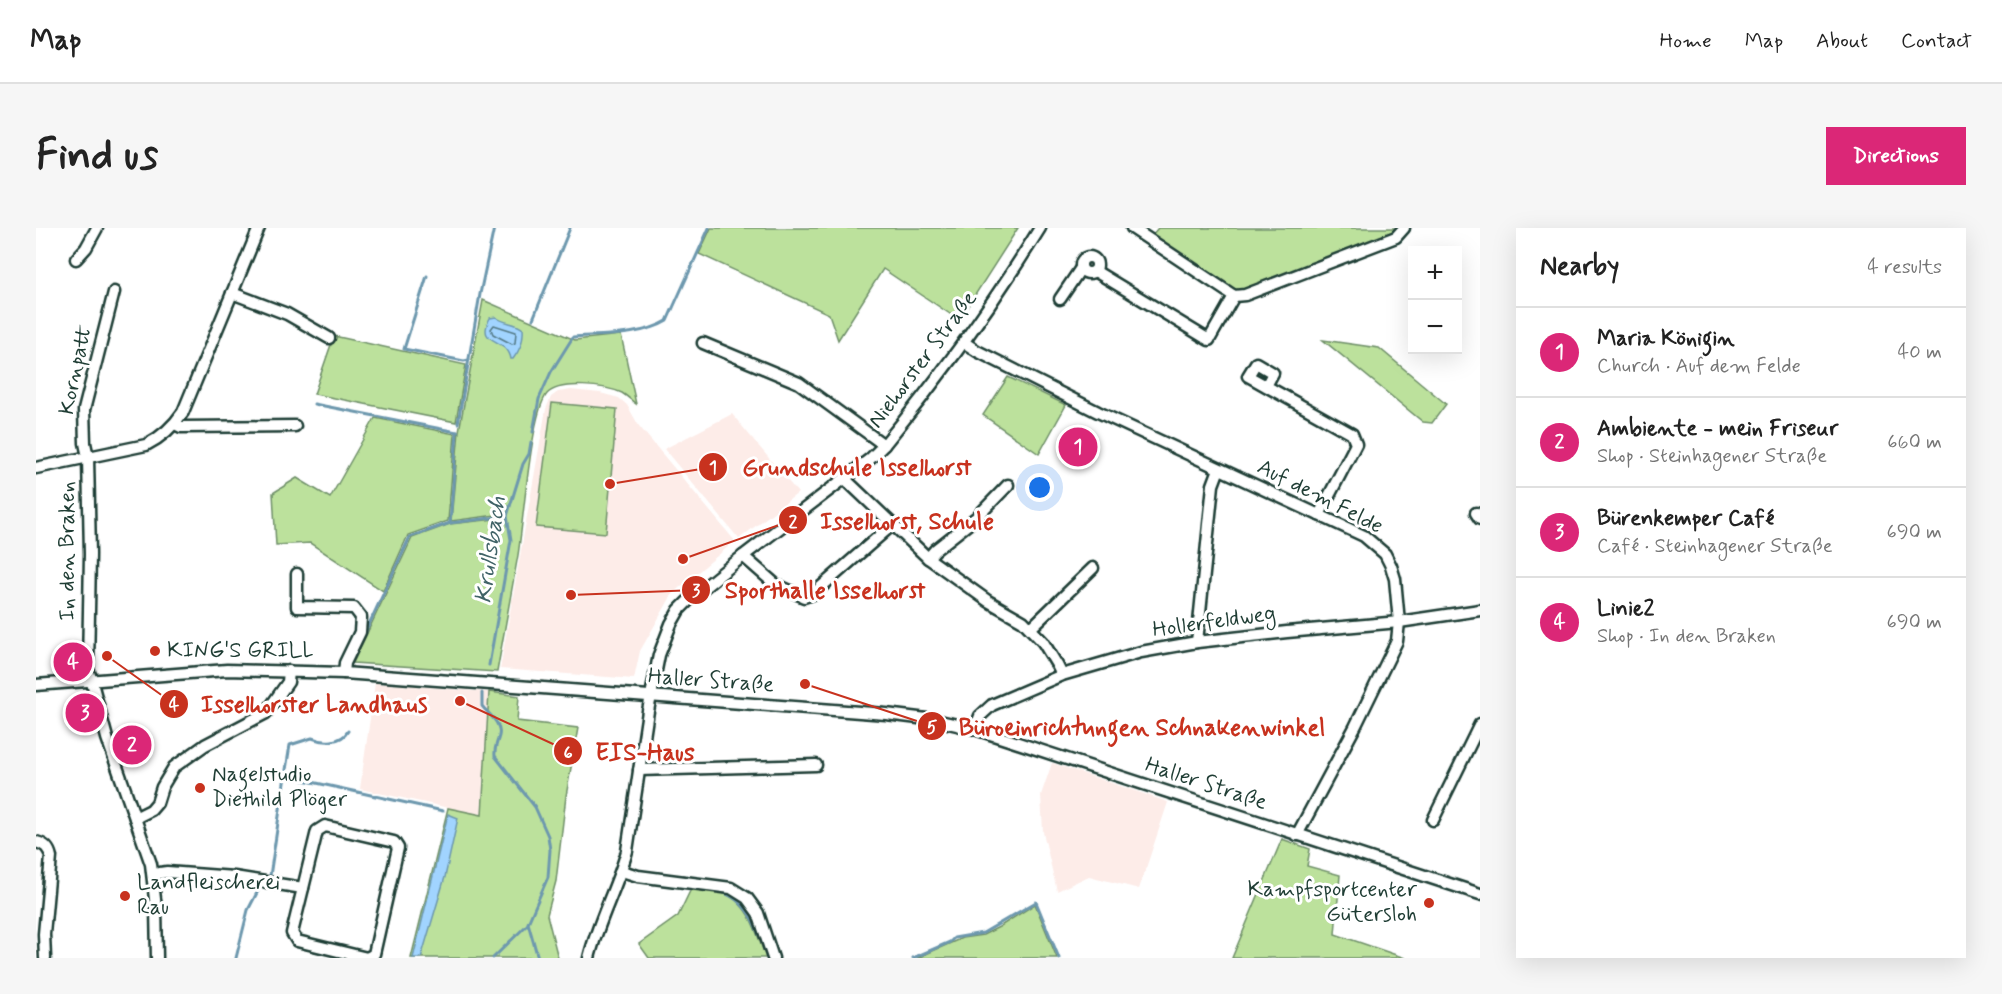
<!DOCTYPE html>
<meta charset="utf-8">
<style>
body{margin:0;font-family:Mynerve,sans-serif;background:#f6f6f6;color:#222}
.controls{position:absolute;right:18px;top:18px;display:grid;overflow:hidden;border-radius:0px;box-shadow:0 6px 24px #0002}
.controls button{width:54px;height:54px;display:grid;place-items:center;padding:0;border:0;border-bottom:2px solid #e0e0e0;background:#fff;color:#222;font:30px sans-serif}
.you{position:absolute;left:1004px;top:260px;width:21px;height:21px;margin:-15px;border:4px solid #fff;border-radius:50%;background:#1a73e8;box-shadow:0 0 0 9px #1a73e833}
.badge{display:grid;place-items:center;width:39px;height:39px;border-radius:50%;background:#db2777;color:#fff;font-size:20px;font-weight:700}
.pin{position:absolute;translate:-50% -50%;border:3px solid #fff;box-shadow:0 2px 6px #0006}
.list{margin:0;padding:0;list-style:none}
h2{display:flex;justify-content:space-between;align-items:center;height:78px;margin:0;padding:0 24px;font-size:26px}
h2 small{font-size:20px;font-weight:400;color:#767676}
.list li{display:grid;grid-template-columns:39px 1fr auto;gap:18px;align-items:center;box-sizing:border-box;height:90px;padding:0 24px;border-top:2px solid #e0e0e0}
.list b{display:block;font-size:22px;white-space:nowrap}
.list p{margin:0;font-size:20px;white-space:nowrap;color:#767676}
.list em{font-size:20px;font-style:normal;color:#767676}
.map{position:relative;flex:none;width:1444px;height:730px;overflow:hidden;border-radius:0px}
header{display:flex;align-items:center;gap:36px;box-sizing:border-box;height:84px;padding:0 30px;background:#fff;border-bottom:2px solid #e0e0e0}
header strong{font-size:28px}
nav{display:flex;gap:33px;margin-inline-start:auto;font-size:21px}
.intro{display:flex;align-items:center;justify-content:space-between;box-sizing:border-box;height:144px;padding:0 36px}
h1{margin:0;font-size:42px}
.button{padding:15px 27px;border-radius:0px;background:#db2777;color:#fff;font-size:21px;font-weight:700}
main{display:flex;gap:36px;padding:0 36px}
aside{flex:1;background:#fff;border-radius:0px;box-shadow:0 6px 24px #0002}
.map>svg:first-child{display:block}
</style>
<header>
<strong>Map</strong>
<nav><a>Home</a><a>Map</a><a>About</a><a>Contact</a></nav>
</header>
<div class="intro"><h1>Find us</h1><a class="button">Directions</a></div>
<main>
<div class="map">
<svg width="1444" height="730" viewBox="0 0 1444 730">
<rect width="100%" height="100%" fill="#fff"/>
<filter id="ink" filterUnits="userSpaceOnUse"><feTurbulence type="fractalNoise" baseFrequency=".0167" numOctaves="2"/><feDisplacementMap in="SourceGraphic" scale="12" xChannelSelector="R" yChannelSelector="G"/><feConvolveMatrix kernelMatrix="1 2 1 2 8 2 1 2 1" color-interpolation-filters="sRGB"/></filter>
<g filter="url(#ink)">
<!-- built -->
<g fill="#fdece8">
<path d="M 535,162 L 564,165 L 583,170 L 591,177 L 603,198 L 699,313 L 637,365 L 604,423 L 598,451 L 464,441 L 510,181 L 515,169 L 522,164 Z"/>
<path d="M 696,186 L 762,265 L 703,311 L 628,221 Z"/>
<path d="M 339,455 L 453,464 L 446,587 L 324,561 Z"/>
<path d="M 1016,535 L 1132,574 L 1103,661 L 1053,648 L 1021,663 L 1007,604 L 1005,567 Z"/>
</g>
<!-- green -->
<g fill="#bce19c" stroke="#6e8f68" stroke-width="1.5">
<path d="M 675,0 L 982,0 L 923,92 L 847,41 L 802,112 L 793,86 L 663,26 Z"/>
<path d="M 1122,0 L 1363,0 L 1356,6 L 1210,63 L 1198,63 L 1115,8 Z"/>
<path d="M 447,72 L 539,112 L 585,107 L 600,176 C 596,173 591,168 586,165 C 570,158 524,152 511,166 C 495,184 487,297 482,327 C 475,366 468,405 461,444 L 317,435 L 376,310 L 414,296 L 468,290 L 469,286 L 415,293 L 423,203 Z"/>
<path d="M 298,108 L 430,137 L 420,194 L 278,166 Z"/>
<path d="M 1287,112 L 1343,120 L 1410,176 L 1396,195 L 1387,194 Z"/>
<path d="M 972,149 L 1030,177 L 1003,226 L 947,187 Z"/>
<path d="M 516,175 L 581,181 L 570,305 L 500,299 Z"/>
<path d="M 339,190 L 419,206 L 412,293 L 372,307 L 347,363 L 274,315 L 240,317 L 237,265 L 261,250 L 294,270 Z"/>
<path d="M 453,464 L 483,468 L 481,493 L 542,500 L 530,568 L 520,653 L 511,687 L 522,730 L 375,730 L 412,580 L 446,587 Z"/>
<path d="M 1246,611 L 1274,621 L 1271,638 L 1304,647 L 1299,706 L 1369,730 L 1196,730 Z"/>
<path d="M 655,661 C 666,662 681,662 692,667 C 715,679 721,707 730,730 L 613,730 L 603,716 L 642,688 Z"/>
<path d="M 999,676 L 1021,730 L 881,730 L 926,710 L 947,707 L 963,699 Z"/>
</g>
<!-- water -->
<g fill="#a1d4ff" stroke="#6d98ae" stroke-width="1.5">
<path d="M 460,89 C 468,96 479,94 487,101 C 488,113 484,122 477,131 L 475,131 C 471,108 439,118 454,90 Z"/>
<path d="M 412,586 L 422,590 L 409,649 L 385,730 L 377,730 Z"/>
</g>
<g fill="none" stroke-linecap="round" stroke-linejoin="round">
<!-- shore -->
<path stroke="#537985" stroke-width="1.5" d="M 458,97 L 480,104 L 479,115 L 476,116 L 457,106 L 455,101 Z"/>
<!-- stream -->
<g stroke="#6d98ae" stroke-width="3">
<path d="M 391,48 L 368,121 L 428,133 L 433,132"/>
<path d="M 497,91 L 534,0"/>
<path d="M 278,176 L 421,204"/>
<path d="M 422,195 L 444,66 L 458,0"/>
<path d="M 497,204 L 503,171 L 515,144 L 537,109 C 564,107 607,108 631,93 L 673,0"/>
<path d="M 414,295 L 421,204"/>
<path d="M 328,407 L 374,309 L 414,295 L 471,288"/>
<path d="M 315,435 L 325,413"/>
<path d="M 453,437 L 475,312 L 471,288 L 487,236 L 493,226 L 495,214"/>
<path d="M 446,465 L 446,478 C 453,487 466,495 463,508 C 461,516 458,519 459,528 L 499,579 L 512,608 L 514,622 L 512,649 L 492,695 L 502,730"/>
<path d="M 249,548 L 254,517 L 276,510 C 288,515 305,515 312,503"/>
<path d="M 234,648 L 249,548 L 407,583"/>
<path d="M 682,663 C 714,671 722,703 731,730"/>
<path d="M 200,730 L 212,682 L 224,659"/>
<path d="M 457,730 L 492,696"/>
<path d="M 877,730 L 914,714 L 918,710 L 947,705 L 1000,674 L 1023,730"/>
</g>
<defs>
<g id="minor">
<path d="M 1096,0 L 1198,68 L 1209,67 L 1360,9 L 1368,0"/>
<circle cx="1053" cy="37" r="8"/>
<path d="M 40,31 L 50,20 L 61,0"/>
<path d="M 1059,43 L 1173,112 L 1198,68"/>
<path d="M 78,64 L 48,182 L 49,215 L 52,229 L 54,326 L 52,440 L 71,510 L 115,636 L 120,680 L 121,730"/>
<path d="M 196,65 L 251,86 L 293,110"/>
<path d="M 1024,71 L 1045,40"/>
<path d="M 667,115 L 763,155 L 848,217"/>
<path d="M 929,115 L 941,123 L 1062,184 L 1328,308 L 1349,326 L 1355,338 L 1359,351 L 1363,394 L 1361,413 L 1319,499 L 1261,607"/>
<path d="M 1230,158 L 1237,145 L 1220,135 L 1212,148 L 1316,206 L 1320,216 L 1283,287"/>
<path d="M 139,196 L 145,199 L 259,198"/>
<path d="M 0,240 L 110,217 C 126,209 137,199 147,184 L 223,0"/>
<path d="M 809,251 L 892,330 L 952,373 L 987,393 L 1007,414 L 1021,437 L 1026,447"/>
<path d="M 1440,285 L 1444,291"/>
<path d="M 707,328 L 739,356 L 768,369 L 777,366 L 856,297"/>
<path d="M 892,330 L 899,322 L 941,289 L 972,257"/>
<path d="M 261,346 L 261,379 L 318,380 L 325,389 L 324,404 L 309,435 L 308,445"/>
<path d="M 995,400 L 1057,340"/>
<path d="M 1161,414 L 1177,257 L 1183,241"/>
<path d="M 0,457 L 191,442 L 308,445 L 850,486 L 899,492 L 939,501 L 1444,666"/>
<path d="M 939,501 L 944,488 L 956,477 L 1026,447 L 1105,424 L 1161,414 L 1251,404 L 1363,394 L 1444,382"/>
<path d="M 603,542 L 780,537"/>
<path d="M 99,590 L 115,582 L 121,575 L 126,559 L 138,539 L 169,517 L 230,485 L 252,454 L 253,443"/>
<path d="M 1397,592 L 1444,496"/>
<path d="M 289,598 L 358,614 L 362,620 L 338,726 L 331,730 L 261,713 L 256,705 L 281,603 Z"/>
<path d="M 0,614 C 9,616 13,620 15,629 L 8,706 L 9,730"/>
<path d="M 586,643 L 602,648 L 695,660 L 711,670 L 722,685 L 737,730"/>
<path d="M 117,646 L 131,644 L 198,649 L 267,660"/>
<path d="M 553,730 C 562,693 581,659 591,623 L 612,483 L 623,427 L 635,396 L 643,382 L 655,370 L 707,328 L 834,231 L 848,217 C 905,148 957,76 1004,0"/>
</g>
</defs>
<!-- minor casing -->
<use href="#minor" stroke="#1f3d34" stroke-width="15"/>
<!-- minor -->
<use href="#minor" stroke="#fff" stroke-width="10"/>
</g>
</g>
<!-- markers -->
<g fill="#c8321e" stroke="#fff" stroke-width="2">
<circle cx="119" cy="423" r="6"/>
<circle cx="164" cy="560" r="6"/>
<circle cx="89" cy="668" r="6"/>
<circle cx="1393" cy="675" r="6"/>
</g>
<g text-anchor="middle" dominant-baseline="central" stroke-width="6" stroke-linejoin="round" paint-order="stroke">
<!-- street labels -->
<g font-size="22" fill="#1f3d34" stroke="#fff">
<text transform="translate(887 132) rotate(-53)">Niehorster Straße</text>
<text transform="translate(40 142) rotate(-78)">Kornpatt</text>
<text transform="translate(1284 269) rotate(27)">Auf dem Felde</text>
<text transform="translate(32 323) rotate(-90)">In den Braken</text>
<text transform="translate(1178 394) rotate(-8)">Hollerfeldweg</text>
<text transform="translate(675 453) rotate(4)">Haller Straße</text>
<text transform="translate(1170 556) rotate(18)">Haller Straße</text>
</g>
<!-- poi labels -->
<g font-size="22" fill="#1f3d34" stroke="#fff" text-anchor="start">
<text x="131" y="423">KING'S GRILL</text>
<text x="176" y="547">Nagelstudio<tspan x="176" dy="25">Diethild Plöger</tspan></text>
<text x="101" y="655">Landfleischerei<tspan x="101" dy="25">Rau</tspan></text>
<text x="1381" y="662" text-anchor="end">Kampfsportcenter<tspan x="1381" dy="25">Gütersloh</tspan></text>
</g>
<!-- water labels -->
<g font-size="24" font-style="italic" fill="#406367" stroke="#fff">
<text transform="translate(455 322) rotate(-82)">Krullsbach</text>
</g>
</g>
<!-- callouts -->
<path fill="none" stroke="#c8321e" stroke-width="2" d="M574 256L677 239M647 331L757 292M535 367L660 362M71 428L138 476M769 456L896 498M424 473L532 523"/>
<g fill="#c8321e" stroke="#fff" stroke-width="2">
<circle cx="574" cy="256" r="6"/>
<circle cx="647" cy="331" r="6"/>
<circle cx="535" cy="367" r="6"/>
<circle cx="71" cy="428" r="6"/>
<circle cx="769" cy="456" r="6"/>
<circle cx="424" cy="473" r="6"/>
<circle cx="677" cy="239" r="15"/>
<circle cx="757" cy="292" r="15"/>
<circle cx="660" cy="362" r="15"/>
<circle cx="138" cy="476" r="15"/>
<circle cx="896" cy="498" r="15"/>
<circle cx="532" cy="523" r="15"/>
</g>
<g font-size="18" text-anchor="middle" font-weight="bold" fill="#fff">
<text x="677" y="245">1</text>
<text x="757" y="299">2</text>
<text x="660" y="368">3</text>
<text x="138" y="482">4</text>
<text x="896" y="505">5</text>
<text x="532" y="530">6</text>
</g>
<g font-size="24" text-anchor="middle" font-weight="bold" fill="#c8321e" stroke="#fff" stroke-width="6" stroke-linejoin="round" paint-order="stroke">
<text x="821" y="247">Grundschule Isselhorst</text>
<text x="871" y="301">Isselhorst, Schule</text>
<text x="789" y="370">Sporthalle Isselhorst</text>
<text x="278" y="484">Isselhorster Landhaus</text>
<text x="1106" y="507">Büroeinrichtungen Schnakenwinkel</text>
<text x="609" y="532">EIS-Haus</text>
</g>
</svg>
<div class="controls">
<button>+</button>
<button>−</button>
</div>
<div class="you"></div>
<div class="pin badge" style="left:1042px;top:219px">1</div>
<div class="pin badge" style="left:96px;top:517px">2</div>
<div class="pin badge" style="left:49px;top:485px">3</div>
<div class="pin badge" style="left:37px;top:434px">4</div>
</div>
<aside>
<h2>Nearby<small>4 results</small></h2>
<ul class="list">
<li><span class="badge">1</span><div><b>Maria Königin</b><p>Church · Auf dem Felde</p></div><em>40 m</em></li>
<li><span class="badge">2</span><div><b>Ambiente - mein Friseur</b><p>Shop · Steinhagener Straße</p></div><em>660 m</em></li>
<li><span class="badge">3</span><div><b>Bürenkemper Café</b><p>Café · Steinhagener Straße</p></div><em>690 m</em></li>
<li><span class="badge">4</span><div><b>Linie2</b><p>Shop · In den Braken</p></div><em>690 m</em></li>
</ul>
</aside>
</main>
